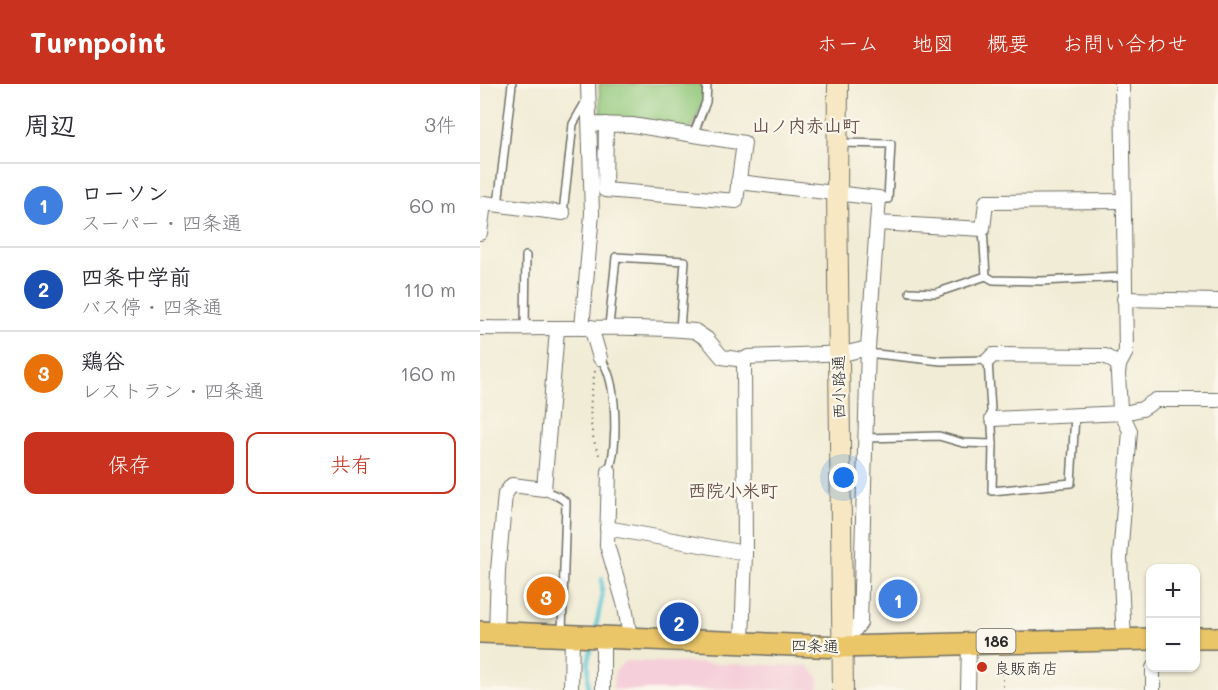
<!DOCTYPE html>
<html lang="ja">
<meta charset="utf-8">
<style>
body{margin:0;font-family:Mali,"Klee One",sans-serif;background:#f7f7f7;color:#2b2b33}
.controls{position:absolute;right:18px;bottom:18px;display:grid;overflow:hidden;border-radius:12px;box-shadow:0 2px 4px #0004}
.controls button{width:54px;height:54px;display:grid;place-items:center;padding:0;border:0;border-bottom:2px solid #e1e1e2;background:#fff;color:#2b2b33;font:30px sans-serif}
.you{position:absolute;left:364px;top:394px;width:21px;height:21px;margin:-15px;border:4px solid #fff;border-radius:50%;background:#1a73e8;box-shadow:0 0 0 9px #1a73e833}
.badge{display:grid;place-items:center;width:39px;height:39px;border-radius:50%;background:#c8321e;color:#fff;font-size:20px;font-weight:700}
.pin{position:absolute;translate:-50% -50%;border:3px solid #fff;box-shadow:0 2px 6px #0006}
.list{margin:0;padding:0;list-style:none}
h2{display:flex;justify-content:space-between;align-items:center;height:78px;margin:0;padding:0 24px;font-size:26px}
h2 small{font-size:20px;font-weight:400;color:#7c7c81}
.list li{display:grid;grid-template-columns:39px 1fr auto;gap:18px;align-items:center;box-sizing:border-box;height:84px;padding:0 24px;border-top:2px solid #e1e1e2}
.list b{display:block;font-size:22px;white-space:nowrap}
.list p{margin:0;font-size:20px;white-space:nowrap;color:#7c7c81}
.list em{font-size:20px;font-style:normal;color:#7c7c81}
.actions{display:flex;gap:12px;padding:18px 24px}
.actions a{flex:1;padding:14px 0;border:2px solid #c8321e;border-radius:12px;text-align:center;font-size:21px;color:#c8321e}
.actions .main{background:#c8321e;color:#fff}
.map{position:relative;flex:none;width:738px;height:606px;overflow:hidden}
header{display:flex;align-items:center;gap:36px;box-sizing:border-box;height:84px;padding:0 30px;background:#c8321e;color:#fff}
header strong{font-size:28px}
nav{display:flex;gap:33px;margin-inline-start:auto;font-size:21px}
main{display:flex}
aside{flex:1;background:#fff}
.map>svg:first-child{display:block}
</style>
<header>
<strong>Turnpoint</strong>
<nav><a>ホーム</a><a>地図</a><a>概要</a><a>お問い合わせ</a></nav>
</header>
<main>
<aside>
<h2>周辺<small>3件</small></h2>
<ul class="list">
<li><span class="badge" style="background:#3f7fe0">1</span><div><b>ローソン</b><p>スーパー · 四条通</p></div><em>60 m</em></li>
<li><span class="badge" style="background:#1a4fb4">2</span><div><b>四条中学前</b><p>バス停 · 四条通</p></div><em>110 m</em></li>
<li><span class="badge" style="background:#e8710a">3</span><div><b>鶏谷</b><p>レストラン · 四条通</p></div><em>160 m</em></li>
</ul>
<div class="actions"><a class="main">保存</a><a>共有</a></div>
</aside>
<div class="map">
<svg width="738" height="606" viewBox="0 0 738 606">
<rect width="100%" height="100%" fill="#fbf7ec"/>
<filter id="ink" filterUnits="userSpaceOnUse"><feTurbulence type="fractalNoise" baseFrequency=".0167" numOctaves="2"/><feDisplacementMap in="SourceGraphic" scale="12" xChannelSelector="R" yChannelSelector="G"/><feConvolveMatrix kernelMatrix="1 2 1 2 8 2 1 2 1" color-interpolation-filters="sRGB"/></filter>
<filter id="wash" filterUnits="userSpaceOnUse"><feTurbulence type="fractalNoise" baseFrequency=".008" numOctaves="4" result="noise"/><feDisplacementMap in="SourceGraphic" scale="24" xChannelSelector="R" yChannelSelector="G"/><feGaussianBlur stdDeviation="1.35" result="paint"/><feColorMatrix in="noise" values="0 0 0 0 0 0 0 0 0 0 0 0 0 0 0 0 0 1.4 0 .05"/><feComposite in="paint" operator="in"/></filter>
<g filter="url(#wash)">
<rect width="100%" height="100%" fill="#f1ecd5"/>
<!-- built -->
<path fill="#f5cfda" d="M 146,577 L 329,582 L 339,594 L 338,606 L 132,606 L 135,587 Z"/>
<!-- green -->
<path fill="#90c779" stroke="#5e7952" stroke-width="1.5" d="M 119,0 L 223,0 L 224,17 L 211,46 L 121,33 Z"/>
<g fill="none" stroke-linecap="round" stroke-linejoin="round">
<!-- stream -->
<g stroke="#5ac5d5" stroke-width="4">
<path d="M 115,547 L 122,514 L 122,495"/>
<path d="M 108,606 L 108,578 L 112,560"/>
</g>
</g>
</g>
<g filter="url(#ink)">
<g fill="none" stroke-linecap="round" stroke-linejoin="round">
<defs>
<g id="lane">
<path d="M 213,51 L 226,18 L 227,0"/>
<path d="M 358,59 L 411,60 L 408,115 L 399,114"/>
<path d="M 18,121 L 32,0"/>
<path d="M 83,129 L 93,40 L 105,19"/>
<path d="M 506,192 L 513,196 L 561,197 L 644,193"/>
<path d="M 430,208 L 456,209 L 506,192 L 503,145"/>
<path d="M 129,242 L 136,173 L 205,177 L 200,246"/>
<path d="M 45,244 L 46,172"/>
<path d="M 387,269 L 461,277 L 508,276 L 513,360 L 512,407 L 591,399 L 595,331"/>
<path d="M 120,274 C 138,295 138,361 129,387"/>
<path d="M 386,354 L 459,352 L 483,359 L 513,360"/>
<path d="M 64,405 C 71,412 80,410 86,419 L 82,548"/>
</g>
<g id="street">
<path d="M 642,0 L 646,268 L 639,281 L 638,290 L 640,325 L 650,347 L 640,474 L 644,556"/>
<path d="M 111,40 L 152,41 L 264,59 L 256,117 L 125,106 L 126,40"/>
<path d="M 258,98 L 399,114 L 397,139"/>
<path d="M 0,149 L 4,119 L 83,129"/>
<path d="M 644,215 L 738,217"/>
<path d="M 111,243 L 120,274"/>
<path d="M 0,244 C 72,245 143,241 215,247 L 227,255 L 242,273 L 264,276 L 268,273 L 367,269 L 388,264"/>
<path d="M 102,244 L 112,130 L 108,0"/>
<path d="M 508,276 L 513,271 L 625,272 L 639,281"/>
<path d="M 512,335 L 644,329 L 662,325 L 676,316 L 738,316"/>
<path d="M 129,387 L 127,461 L 145,522 L 150,554"/>
<path d="M 127,444 L 265,469"/>
<path d="M 16,549 L 18,486 L 25,410 L 32,401 L 64,405 L 77,246"/>
<path d="M 262,558 L 265,469 L 264,276"/>
<path d="M 362,562 L 380,539 L 388,264 L 397,139 L 503,145 L 506,118 L 643,117"/>
<path d="M 673,584 L 673,606"/>
<path d="M 91,606 L 92,551"/>
<path d="M 123,606 L 123,552"/>
<path d="M 488,606 L 489,558"/>
</g>
<path id="secondary" d="M 358,0 L 357,109 L 363,606"/>
<g id="primary">
<path d="M 0,548 L 361,563 L 670,555"/>
<path d="M 716,554 L 738,554"/>
</g>
</defs>
<!-- lane casing -->
<use href="#lane" stroke="#706f66" stroke-width="10"/>
<!-- street casing -->
<use href="#street" stroke="#706f66" stroke-width="16"/>
<!-- secondary casing -->
<use href="#secondary" stroke="#706f66" stroke-width="22"/>
<!-- primary casing -->
<use href="#primary" stroke="#706f66" stroke-width="24"/>
<!-- path -->
<g stroke="#706f66" stroke-width="2" stroke-dasharray="1.5 4.5" stroke-linecap="butt">
<path d="M 115,287 C 109,317 107,347 121,375"/>
<path d="M 523,577 L 523,606"/>
</g>
<!-- lane -->
<use href="#lane" stroke="#fff" stroke-width="7"/>
<!-- street -->
<use href="#street" stroke="#fff" stroke-width="14"/>
<!-- secondary -->
<use href="#secondary" stroke="#f7e8c3" stroke-width="20"/>
<!-- primary -->
<use href="#primary" stroke="#ebc669" stroke-width="21"/>
</g>
</g>
<!-- markers -->
<circle fill="#c8321e" stroke="#fbf7ec" stroke-width="2" cx="502" cy="583" r="6"/>
<g text-anchor="middle" dominant-baseline="central" stroke-width="4.5" stroke-linejoin="round" paint-order="stroke">
<!-- shield labels -->
<rect fill="#fbf7ec" stroke="#696865" stroke-width="1.5" x="496.5" y="545" width="39" height="24" rx="4.5"/>
<g font-size="15" font-weight="bold" fill="#2b2b2b">
<text x="516" y="557">186</text>
</g>
<!-- street labels -->
<g font-size="16" fill="#2b2b2b" stroke="#fbf7ec">
<text transform="translate(358 303) rotate(-91)">西小路通</text>
<text transform="translate(335 561) rotate(2)">四条通</text>
</g>
<!-- poi labels -->
<g font-size="16" fill="#2b2b2b" stroke="#fbf7ec" text-anchor="start">
<text x="514" y="583">良販商店</text>
</g>
<!-- neighbourhood labels -->
<g font-size="18" font-weight="bold" fill="#6b534e" stroke="#fbf7ec">
<text x="326" y="41">山ノ内赤山町</text>
<text x="253" y="406">西院小米町</text>
</g>
</g>
</svg>
<div class="controls">
<button>+</button>
<button>−</button>
</div>
<div class="you"></div>
<div class="pin badge" style="left:418px;top:515px;background:#3f7fe0">1</div>
<div class="pin badge" style="left:199px;top:538px;background:#1a4fb4">2</div>
<div class="pin badge" style="left:66px;top:512px;background:#e8710a">3</div>
</div>
</main>
